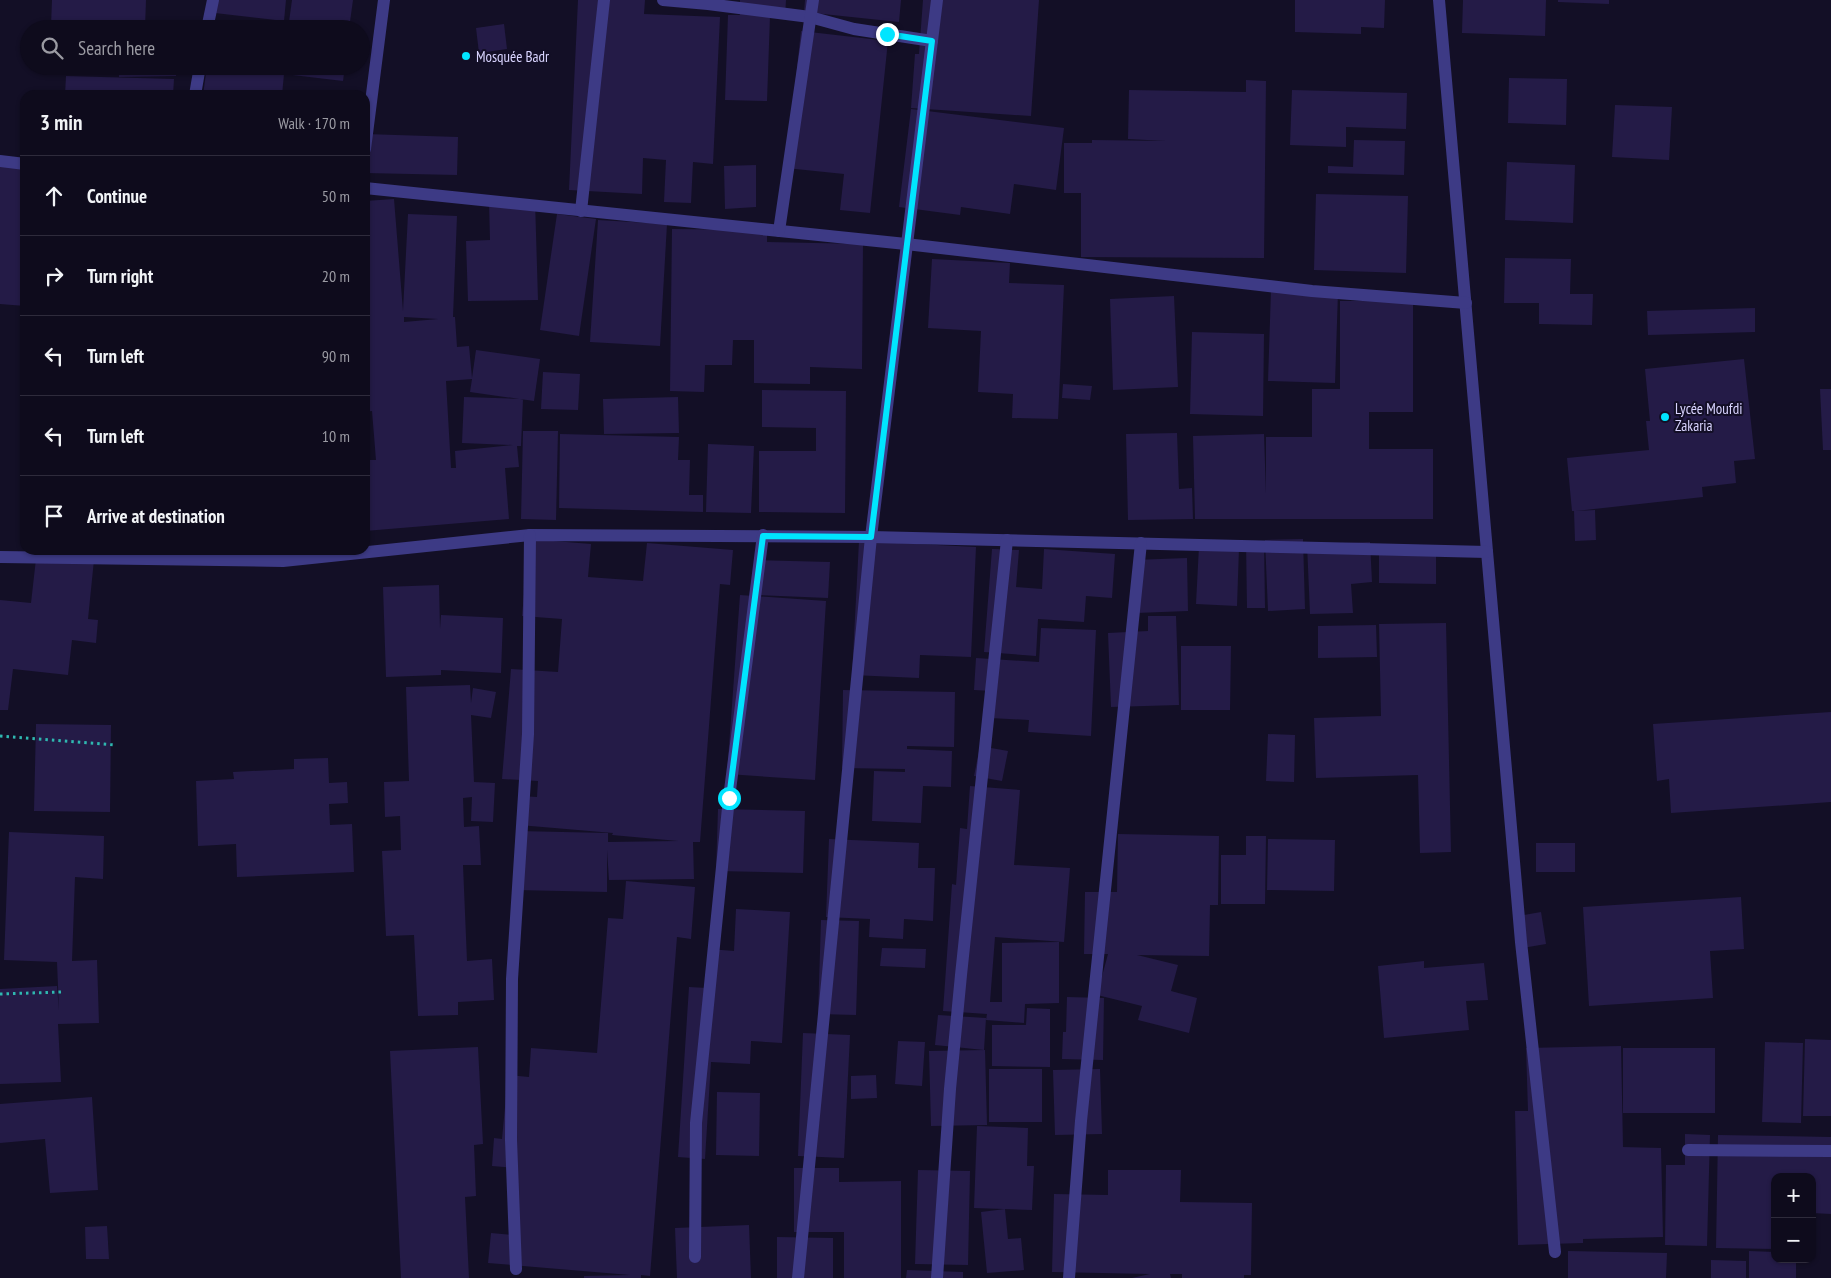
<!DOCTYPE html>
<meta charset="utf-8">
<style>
body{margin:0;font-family:"PT Sans Narrow",sans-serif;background:#171425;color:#f1f3f6}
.controls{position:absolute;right:15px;bottom:15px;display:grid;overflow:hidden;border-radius:10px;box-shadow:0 1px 4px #0004}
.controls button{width:45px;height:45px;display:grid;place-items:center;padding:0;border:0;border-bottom:1px solid #2e2b3b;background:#0e0b1c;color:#f1f3f6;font:25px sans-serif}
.stop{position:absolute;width:15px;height:15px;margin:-11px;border:4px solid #00e5ff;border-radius:50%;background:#fff}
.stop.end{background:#00e5ff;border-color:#fff;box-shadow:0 1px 5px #0008}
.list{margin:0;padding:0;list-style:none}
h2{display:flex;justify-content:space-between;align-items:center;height:65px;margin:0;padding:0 20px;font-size:21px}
h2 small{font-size:16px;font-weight:400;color:#9b9ba3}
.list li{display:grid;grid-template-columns:32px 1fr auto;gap:15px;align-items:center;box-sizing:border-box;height:80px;padding:0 20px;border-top:1px solid #2e2b3b}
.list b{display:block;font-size:19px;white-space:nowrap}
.list em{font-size:16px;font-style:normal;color:#9b9ba3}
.icon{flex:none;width:28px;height:28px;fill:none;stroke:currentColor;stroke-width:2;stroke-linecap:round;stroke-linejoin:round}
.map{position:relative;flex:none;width:1831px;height:1278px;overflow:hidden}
.search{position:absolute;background:#0e0b1c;box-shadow:0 1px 4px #0004;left:20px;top:20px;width:350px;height:55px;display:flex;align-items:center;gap:12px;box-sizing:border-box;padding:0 18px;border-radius:28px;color:#9b9ba3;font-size:19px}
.panel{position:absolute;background:#0e0b1c;box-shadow:0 1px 4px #0004;left:20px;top:90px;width:350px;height:465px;border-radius:15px}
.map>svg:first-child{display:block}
</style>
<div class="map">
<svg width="1831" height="1278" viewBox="0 0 1831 1278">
<rect width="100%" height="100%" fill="#130f26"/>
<!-- building -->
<g fill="#241b47" fill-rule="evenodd">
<path d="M 52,0 L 146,0 L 145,28 L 51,26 Z"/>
<path d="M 216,0 L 286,0 L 284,21 L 215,13 Z"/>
<path d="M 292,0 L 353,0 L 349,29 L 288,29 Z"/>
<path d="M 578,0 L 645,0 L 644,14 L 720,17 L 713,164 L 693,162 L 691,203 L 664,202 L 666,160 L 643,158 L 642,194 L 569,190 Z"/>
<path d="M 740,0 L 786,0 L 785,17 L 770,16 L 767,101 L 725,100 L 728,15 L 740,15 Z"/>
<path d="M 805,0 L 901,0 L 899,22 L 804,12 Z"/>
<path d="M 923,0 L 1039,0 L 1031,116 L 911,108 L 915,54 L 919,54 Z"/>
<path d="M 1295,0 L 1385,0 L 1384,28 L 1361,27 L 1361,34 L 1295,32 Z"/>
<path d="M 1463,0 L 1546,0 L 1545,36 L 1462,33 Z"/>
<path d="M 1558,0 L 1609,0 L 1609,4 L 1558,2 Z"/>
<path d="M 504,24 L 507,49 L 479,53 L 476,28 Z"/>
<path d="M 801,31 L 888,41 L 870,213 L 840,210 L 844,174 L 786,168 Z"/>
<path d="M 119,66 L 176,66 L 176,76 L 119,77 Z"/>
<path d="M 207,66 L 345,66 L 343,81 L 284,74 L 282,95 L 203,95 Z"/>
<path d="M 66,76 L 174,79 L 173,95 L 65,95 Z"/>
<path d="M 1509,78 L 1567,79 L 1566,125 L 1508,123 Z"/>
<path d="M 1246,80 L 1266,81 L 1264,258 L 1081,257 L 1081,193 L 1064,193 L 1064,143 L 1092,143 L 1092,140 L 1166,141 L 1128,139 L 1129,90 L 1246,92 Z"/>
<path d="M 1292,90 L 1407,93 L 1406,129 L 1346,127 L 1346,147 L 1290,145 Z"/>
<path d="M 1615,105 L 1672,107 L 1669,160 L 1612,157 Z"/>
<path d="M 911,109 L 1064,128 L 1056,190 L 1014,184 L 1010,214 L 961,207 L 960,215 L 899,207 Z"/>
<path d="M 365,134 L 458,137 L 457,175 L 365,173 Z"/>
<path d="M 1354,140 L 1405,141 L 1404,175 L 1328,173 L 1328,166 L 1353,167 Z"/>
<path d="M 0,159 L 18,161 L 25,180 L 25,306 L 0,304 Z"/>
<path d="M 1507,162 L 1575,165 L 1573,223 L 1505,220 Z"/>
<path d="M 756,165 L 756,207 L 725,209 L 724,166 Z"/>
<path d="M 1316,194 L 1408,196 L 1406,273 L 1314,270 Z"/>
<path d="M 394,199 L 403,311 L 408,214 L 457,216 L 453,317 L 455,317 L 457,347 L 469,346 L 472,378 L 476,350 L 540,359 L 534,401 L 470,392 L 472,379 L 446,381 L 451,468 L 456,468 L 455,451 L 513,445 L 462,443 L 464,397 L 523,399 L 521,446 L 517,446 L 519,467 L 505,468 L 509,519 L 365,531 L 365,460 L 376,460 L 372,411 L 365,412 L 365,201 ZM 404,317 L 438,319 L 404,322 Z"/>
<path d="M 535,200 L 538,300 L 468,301 L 466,241 L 490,240 L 489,201 Z"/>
<path d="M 557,214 L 596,219 L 579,336 L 540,330 Z"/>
<path d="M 598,220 L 667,224 L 660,346 L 590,342 Z"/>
<path d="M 672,229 L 767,230 L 767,242 L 863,244 L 862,369 L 810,367 L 810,384 L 754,383 L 754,340 L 733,340 L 732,365 L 705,365 L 704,392 L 670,391 Z"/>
<path d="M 1505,258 L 1571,259 L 1570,294 L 1593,294 L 1592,325 L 1539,324 L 1539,303 L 1504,303 Z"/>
<path d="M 932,259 L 1010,263 L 1009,283 L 1064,285 L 1058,419 L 1012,418 L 1013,394 L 978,392 L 981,331 L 928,328 Z"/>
<path d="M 1271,290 L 1338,292 L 1335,383 L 1268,381 Z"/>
<path d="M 1174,296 L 1178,387 L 1113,390 L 1110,299 Z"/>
<path d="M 1340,301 L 1413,301 L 1413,412 L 1369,412 L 1369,449 L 1433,449 L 1433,519 L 1195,519 L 1193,436 L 1264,434 L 1266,494 L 1266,437 L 1312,437 L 1312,389 L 1340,389 Z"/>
<path d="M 1755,308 L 1755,332 L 1648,335 L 1647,311 Z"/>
<path d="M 1192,332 L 1264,334 L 1263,416 L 1190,414 Z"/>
<path d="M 1744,359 L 1755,459 L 1734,461 L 1736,483 L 1702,487 L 1703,497 L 1576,511 L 1595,510 L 1596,540 L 1575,541 L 1574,511 L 1572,511 L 1567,458 L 1649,450 L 1646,421 L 1650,421 L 1645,369 Z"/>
<path d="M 543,372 L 580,374 L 578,410 L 541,409 Z"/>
<path d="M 1063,384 L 1092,386 L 1090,400 L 1062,398 Z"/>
<path d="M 1820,389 L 1831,389 L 1831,450 L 1823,450 Z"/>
<path d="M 762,390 L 846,391 L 845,513 L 759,512 L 759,451 L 816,451 L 816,428 L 762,427 Z"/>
<path d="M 678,397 L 679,433 L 604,434 L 603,399 Z"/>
<path d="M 523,431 L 558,431 L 556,520 L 521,519 Z"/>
<path d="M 1177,433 L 1179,489 L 1192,488 L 1193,519 L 1128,520 L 1126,434 Z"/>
<path d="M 560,434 L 679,437 L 678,460 L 690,460 L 689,495 L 703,495 L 703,512 L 559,508 Z"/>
<path d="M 708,444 L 754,446 L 751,513 L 706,512 Z"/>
<path d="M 529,539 L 591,544 L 588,577 L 643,581 L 647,543 L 733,550 L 730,585 L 720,584 L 700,842 L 693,842 L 694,879 L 609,880 L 607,850 L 607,892 L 516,890 L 517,831 L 608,833 L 608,842 L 678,841 L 612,835 L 613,833 L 519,825 L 521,796 L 537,797 L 538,781 L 502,779 L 511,669 L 558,672 L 562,619 L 522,616 Z"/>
<path d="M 1303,539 L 1305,609 L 1268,611 L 1265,540 Z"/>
<path d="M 859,541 L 976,547 L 971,657 L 920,655 L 919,678 L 852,675 Z"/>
<path d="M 1246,541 L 1264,541 L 1265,608 L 1247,608 Z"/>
<path d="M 1370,542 L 1372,582 L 1351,584 L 1353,613 L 1310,614 L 1307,544 Z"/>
<path d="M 1199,546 L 1239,548 L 1237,606 L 1196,604 Z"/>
<path d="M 992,549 L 1019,550 L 1016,587 L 1042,589 L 1044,549 L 1115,554 L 1112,598 L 1086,596 L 1084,622 L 1038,619 L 1036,656 L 984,652 Z"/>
<path d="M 37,550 L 95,550 L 88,619 L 98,620 L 96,643 L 72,640 L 68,675 L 13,669 L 8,710 L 0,710 L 0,600 L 31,603 Z"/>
<path d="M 1379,555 L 1436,556 L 1436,584 L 1379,583 Z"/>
<path d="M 1187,558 L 1188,611 L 1136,613 L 1134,560 Z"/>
<path d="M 757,560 L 830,562 L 828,598 L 756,595 Z"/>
<path d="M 439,585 L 440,629 L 441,615 L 503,618 L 501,673 L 441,670 L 441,675 L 386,677 L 383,587 Z"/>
<path d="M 740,595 L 826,601 L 815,780 L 727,774 Z"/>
<path d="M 1148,616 L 1176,616 L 1179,705 L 1111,707 L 1108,633 L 1148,631 Z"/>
<path d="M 1446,623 L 1451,852 L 1420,853 L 1418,775 L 1316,778 L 1314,718 L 1381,716 L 1379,624 Z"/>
<path d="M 1376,625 L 1377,657 L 1318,658 L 1318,626 Z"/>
<path d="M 1041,628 L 1096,630 L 1091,736 L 1028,732 L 1029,720 L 990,718 L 992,691 L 974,690 L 976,658 L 1039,662 Z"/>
<path d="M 1181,646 L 1231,646 L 1230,710 L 1181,710 Z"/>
<path d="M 470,685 L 471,703 L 473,688 L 496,692 L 491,718 L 471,715 L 474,782 L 495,783 L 493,822 L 471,821 L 472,797 L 463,798 L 464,827 L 479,826 L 481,865 L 463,865 L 467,961 L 492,959 L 494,1000 L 458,1002 L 458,1015 L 418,1016 L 414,935 L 386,936 L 382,851 L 401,850 L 400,816 L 385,817 L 384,782 L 409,781 L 406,687 Z"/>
<path d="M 843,690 L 955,692 L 954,747 L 907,746 L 907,749 L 952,751 L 951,787 L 923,786 L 921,823 L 872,821 L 874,771 L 905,772 L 905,769 L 842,768 Z"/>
<path d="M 1831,712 L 1831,802 L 1671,813 L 1669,779 L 1657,781 L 1653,724 Z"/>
<path d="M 36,724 L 111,725 L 110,812 L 34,811 Z"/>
<path d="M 1268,734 L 1295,735 L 1294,782 L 1266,781 Z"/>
<path d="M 980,746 L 1008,751 L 1002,781 L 974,776 Z"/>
<path d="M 328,758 L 329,783 L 347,782 L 348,803 L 329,804 L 330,825 L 352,824 L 354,872 L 237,877 L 236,844 L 198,846 L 196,781 L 234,779 L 233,772 L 294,769 L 294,759 Z"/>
<path d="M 970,786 L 1020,790 L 1014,865 L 1070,868 L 1064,942 L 995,937 L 990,1002 L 1002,1002 L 1002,943 L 1059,942 L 1059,1003 L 1025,1004 L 1024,1023 L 986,1020 L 987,1014 L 943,1011 L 952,884 L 956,885 L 960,828 L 967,829 Z"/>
<path d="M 718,809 L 805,811 L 803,873 L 716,871 Z"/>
<path d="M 9,832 L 104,836 L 103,879 L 75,877 L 72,961 L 97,960 L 99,1023 L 58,1024 L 61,1082 L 0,1084 L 0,989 L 57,986 L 59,1011 L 57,962 L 4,960 Z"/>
<path d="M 1118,834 L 1219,836 L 1218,905 L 1210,905 L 1209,956 L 1137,955 L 1178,965 L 1171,991 L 1197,998 L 1189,1033 L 1138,1020 L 1142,1006 L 1097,995 L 1108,954 L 1084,954 L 1085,892 L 1117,892 Z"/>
<path d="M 1246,836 L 1266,836 L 1265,904 L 1221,904 L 1221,855 L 1246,855 Z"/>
<path d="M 829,839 L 919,843 L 918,868 L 935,868 L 933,921 L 904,919 L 903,939 L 869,937 L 870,919 L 826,917 Z"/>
<path d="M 1268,839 L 1335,840 L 1334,891 L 1267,890 Z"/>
<rect x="1536" y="843" width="39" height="29"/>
<path d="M 626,881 L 695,887 L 691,939 L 677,937 L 650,1276 L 641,1275 L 641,1278 L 584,1278 L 584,1276 L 630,1275 L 488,1263 L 491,1233 L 512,1235 L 517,1168 L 492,1166 L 494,1138 L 502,1139 L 508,1075 L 529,1077 L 531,1048 L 597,1053 L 608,918 L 623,919 Z"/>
<path d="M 1741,897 L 1744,949 L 1710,951 L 1713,998 L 1589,1006 L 1583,907 Z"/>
<path d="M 736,909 L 790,912 L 782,1043 L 751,1041 L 750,1064 L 711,1062 L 705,1159 L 678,1157 L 689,987 L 707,988 L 709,949 L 734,951 Z"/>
<path d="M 1541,912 L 1546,944 L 1523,948 L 1518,916 Z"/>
<path d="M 821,920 L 859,921 L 856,1015 L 818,1014 Z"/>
<path d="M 882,948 L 926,949 L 925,968 L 880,966 Z"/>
<path d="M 1424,961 L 1424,968 L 1484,963 L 1488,1000 L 1466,1001 L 1469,1030 L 1384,1038 L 1378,966 Z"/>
<path d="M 1067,997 L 1104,998 L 1103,1060 L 1062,1059 L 1063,1032 L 1066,1032 Z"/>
<path d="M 1027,1008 L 1050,1009 L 1050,1067 L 992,1066 L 992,1025 L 1026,1025 Z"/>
<path d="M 938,1015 L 986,1018 L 984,1050 L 935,1045 Z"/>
<path d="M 803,1033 L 850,1035 L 844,1158 L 798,1156 Z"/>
<path d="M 1805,1039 L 1831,1040 L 1831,1116 L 1803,1116 Z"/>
<path d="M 898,1041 L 925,1042 L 922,1086 L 895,1084 Z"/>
<path d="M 1765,1042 L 1803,1043 L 1801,1123 L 1762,1122 Z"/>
<path d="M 1621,1046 L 1623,1147 L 1661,1148 L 1663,1237 L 1583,1239 L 1583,1243 L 1518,1245 L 1515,1111 L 1528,1111 L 1526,1048 Z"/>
<path d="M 478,1047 L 483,1144 L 474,1145 L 476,1196 L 465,1197 L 469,1278 L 401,1278 L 390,1051 Z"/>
<rect x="1623" y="1048" width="92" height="65"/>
<path d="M 985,1050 L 987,1125 L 931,1126 L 929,1051 Z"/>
<rect x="989" y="1069" width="53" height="53"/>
<path d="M 1100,1069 L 1102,1134 L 1055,1135 L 1053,1070 Z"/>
<path d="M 876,1075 L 877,1098 L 851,1099 L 851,1076 Z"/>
<path d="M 717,1092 L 760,1093 L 759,1156 L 716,1155 Z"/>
<path d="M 92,1097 L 98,1190 L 50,1193 L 45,1139 L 0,1143 L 0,1104 Z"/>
<path d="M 977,1126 L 1028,1128 L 1027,1166 L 1034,1166 L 1032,1210 L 974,1208 Z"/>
<path d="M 1685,1134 L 1710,1135 L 1707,1246 L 1665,1245 L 1666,1165 L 1685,1165 Z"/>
<path d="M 1718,1135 L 1831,1137 L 1831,1214 L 1812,1213 L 1812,1177 L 1775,1177 L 1775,1249 L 1716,1248 Z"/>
<path d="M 794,1168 L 839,1168 L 839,1182 L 901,1181 L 901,1278 L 844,1278 L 844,1232 L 794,1232 Z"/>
<path d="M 918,1170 L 970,1171 L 968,1265 L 915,1264 Z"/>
<path d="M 1108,1170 L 1181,1170 L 1180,1202 L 1252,1203 L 1251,1275 L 1244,1275 L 1244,1278 L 1182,1278 L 1182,1274 L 1170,1274 L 1171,1278 L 1132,1278 L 1150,1274 L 1052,1272 L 1054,1194 L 1108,1195 Z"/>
<path d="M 1005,1209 L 1008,1239 L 1021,1238 L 1024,1270 L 987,1273 L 981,1212 Z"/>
<path d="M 749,1225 L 751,1278 L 677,1278 L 675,1228 Z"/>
<path d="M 107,1226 L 109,1259 L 86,1259 L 85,1227 Z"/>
<path d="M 777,1237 L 833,1238 L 833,1278 L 777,1278 Z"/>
<path d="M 1568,1251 L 1667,1253 L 1666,1278 L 1568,1278 Z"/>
<path d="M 1749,1251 L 1775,1252 L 1775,1259 L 1796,1259 L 1796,1278 L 1749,1278 Z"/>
<path d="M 1711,1260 L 1746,1261 L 1746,1278 L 1711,1278 Z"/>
<path d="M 907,1270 L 963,1272 L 963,1278 L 906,1278 Z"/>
</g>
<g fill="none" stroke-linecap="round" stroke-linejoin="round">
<!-- path -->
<g stroke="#2fb8b0" stroke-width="3" stroke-dasharray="2.5 4" stroke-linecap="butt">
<path d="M 0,736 L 115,745"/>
<path d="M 0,994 L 61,992"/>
</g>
<!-- street -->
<g stroke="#3d3a85" stroke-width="12">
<path d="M 663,0 L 708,4 L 810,17 L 854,29 L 932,41"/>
<path d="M 1439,0 L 1521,942 L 1555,1252"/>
<path d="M 207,29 L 213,0"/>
<path d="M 195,95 L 200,66"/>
<path d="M 365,149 L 384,0"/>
<path d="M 0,161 L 25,164"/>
<path d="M 365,188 L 906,244 L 1312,291 L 1466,303"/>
<path d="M 581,211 L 604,0"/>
<path d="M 779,231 L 813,0"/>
<path d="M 0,557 L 283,561 L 530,535 L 871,537 L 1487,552"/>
<path d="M 1688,1150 L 1831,1151"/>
<path d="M 695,1257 L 696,1123 L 729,798 L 763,535"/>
<path d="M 516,1269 L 511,1140 L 512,979 L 528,734 L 530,535"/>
<path d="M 798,1278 L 871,537 L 937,0"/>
<path d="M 937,1278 L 950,1089 L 961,975 L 1007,540"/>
<path d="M 1069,1278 L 1081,1121 L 1141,543"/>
</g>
</g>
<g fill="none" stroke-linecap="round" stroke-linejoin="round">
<!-- route -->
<path stroke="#00e5ff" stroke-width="6" d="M 729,798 L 763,536 L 871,537 L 932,41 L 887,34"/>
</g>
<!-- markers -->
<g fill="#00e5ff" stroke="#130f26" stroke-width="2">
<circle cx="466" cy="56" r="5"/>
<circle cx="1665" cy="417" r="5"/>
</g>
<g text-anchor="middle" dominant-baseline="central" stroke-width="4" stroke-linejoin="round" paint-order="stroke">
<!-- poi labels -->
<g font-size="15" fill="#d9d4ff" stroke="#130f26" text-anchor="start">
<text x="476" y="56">Mosquée Badr</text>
<text x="1675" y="408">Lycée Moufdi<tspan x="1675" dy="17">Zakaria</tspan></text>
</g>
</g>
</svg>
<div class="controls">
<button>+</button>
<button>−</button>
</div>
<div class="stop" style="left:729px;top:798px"></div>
<div class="stop end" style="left:887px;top:34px"></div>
<div class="search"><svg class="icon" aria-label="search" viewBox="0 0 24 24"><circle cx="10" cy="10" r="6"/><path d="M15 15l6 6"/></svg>Search here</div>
<section class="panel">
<h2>3 min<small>Walk · 170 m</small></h2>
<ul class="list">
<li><svg class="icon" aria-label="ahead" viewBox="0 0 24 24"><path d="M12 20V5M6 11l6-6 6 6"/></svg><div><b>Continue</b></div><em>50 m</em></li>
<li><svg class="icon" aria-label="right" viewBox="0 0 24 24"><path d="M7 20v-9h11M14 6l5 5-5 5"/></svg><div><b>Turn right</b></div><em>20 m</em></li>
<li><svg class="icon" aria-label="left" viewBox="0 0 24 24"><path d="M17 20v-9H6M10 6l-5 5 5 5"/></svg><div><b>Turn left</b></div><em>90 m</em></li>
<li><svg class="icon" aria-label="left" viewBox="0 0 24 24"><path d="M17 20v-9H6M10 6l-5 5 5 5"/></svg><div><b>Turn left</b></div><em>10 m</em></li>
<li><svg class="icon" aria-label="arrive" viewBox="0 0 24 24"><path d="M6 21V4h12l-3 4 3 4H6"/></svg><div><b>Arrive at destination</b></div></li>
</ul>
</section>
</div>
